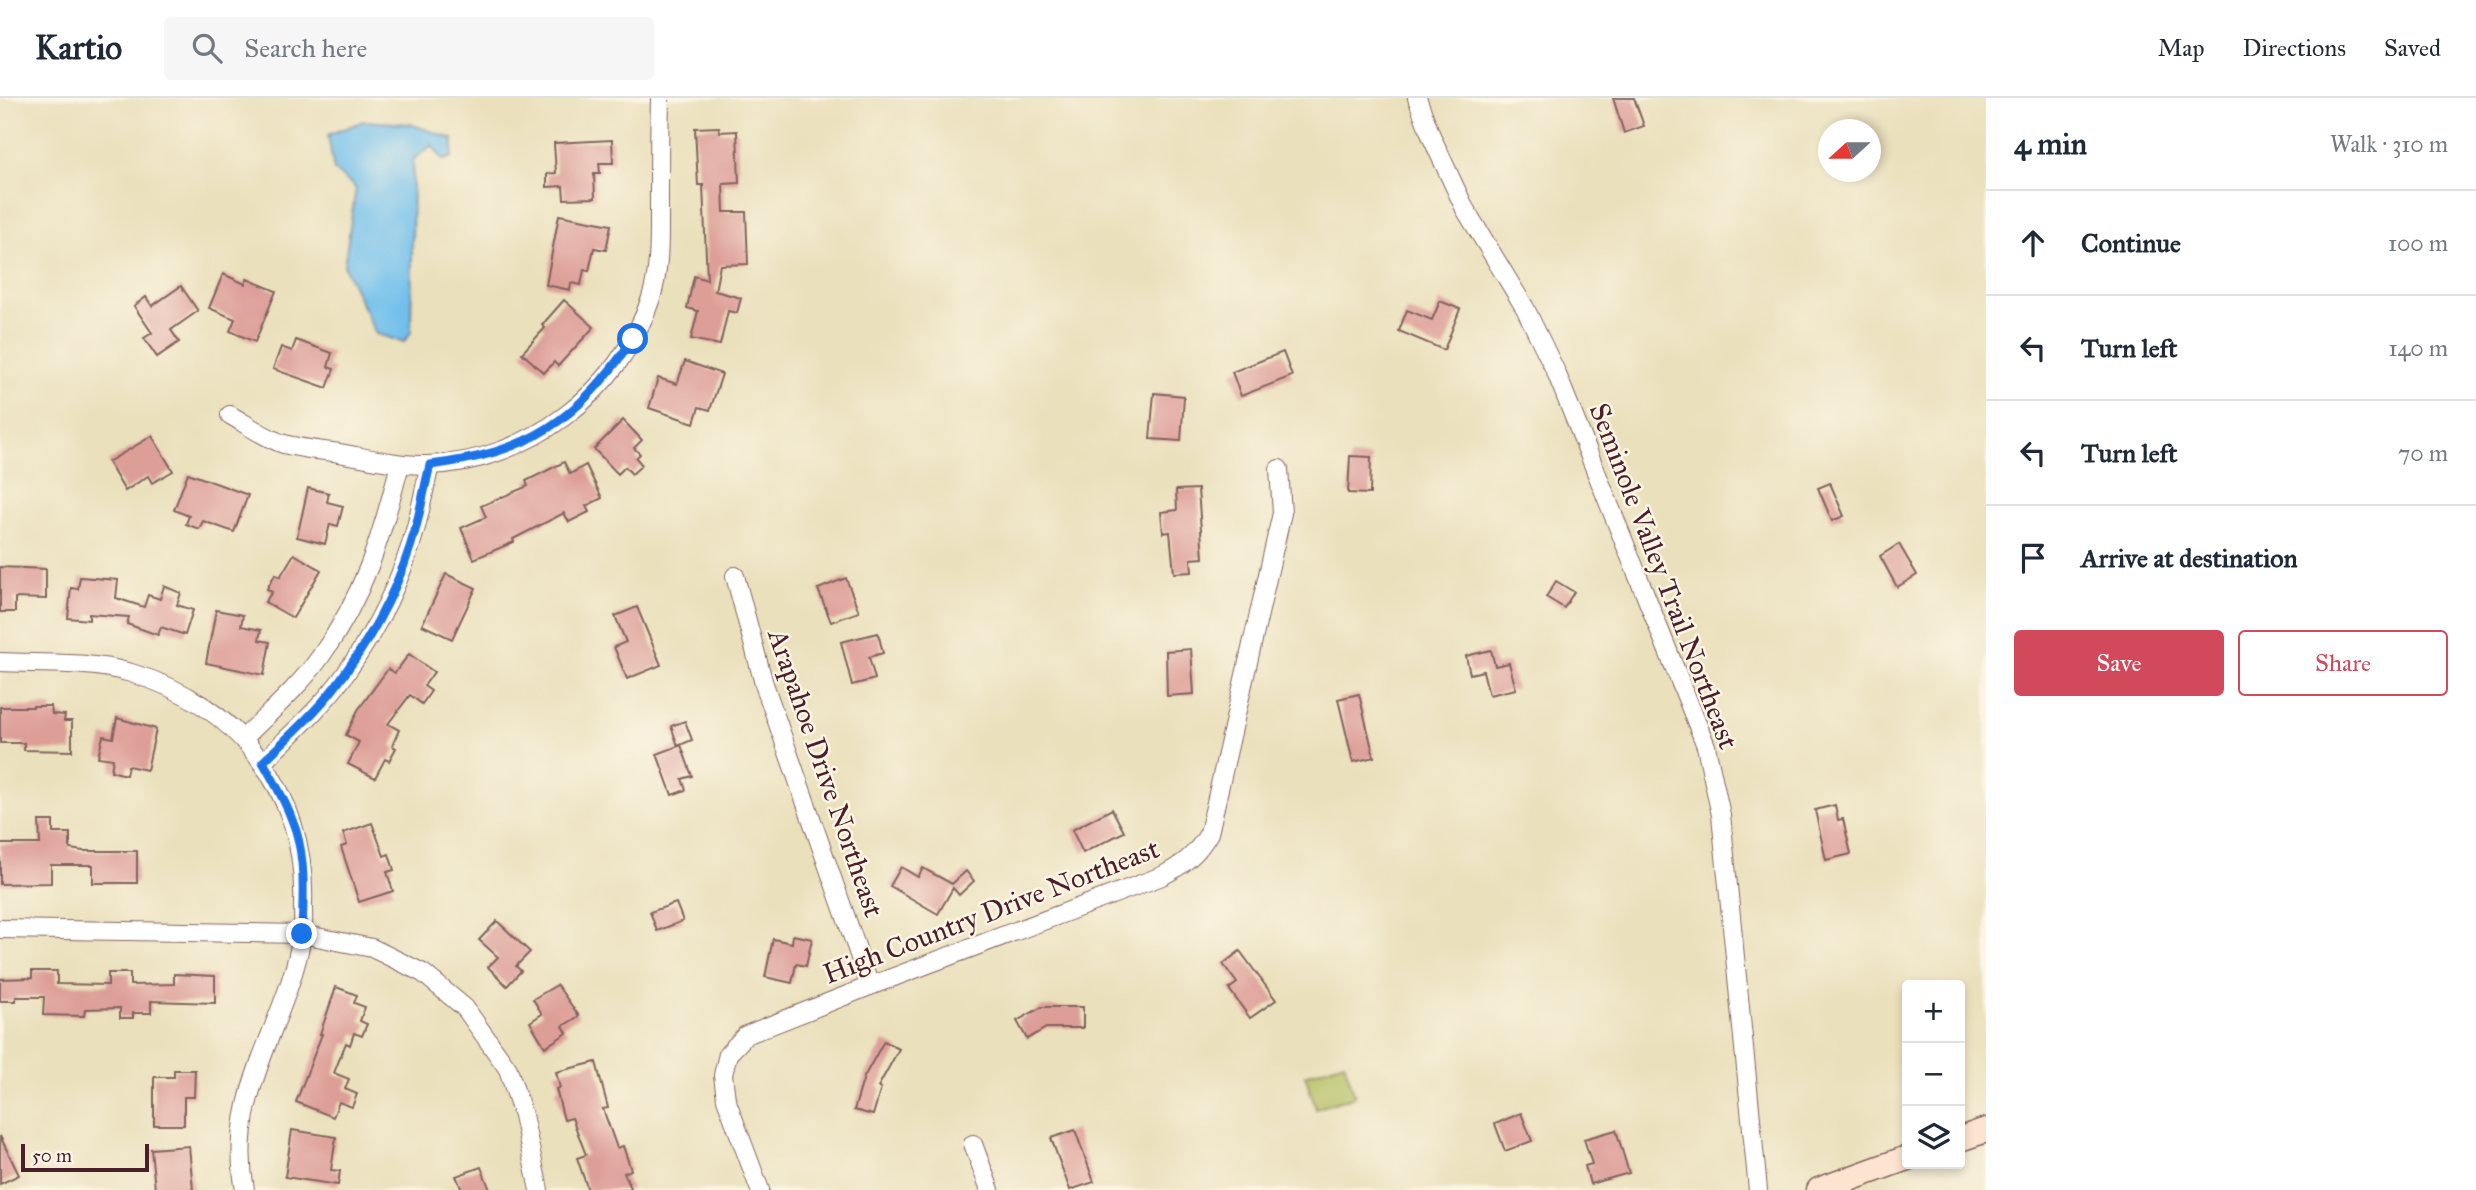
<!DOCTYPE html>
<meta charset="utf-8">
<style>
body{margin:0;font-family:"IM FELL Great Primer",serif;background:#f6f6f7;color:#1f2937}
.controls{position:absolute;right:21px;bottom:21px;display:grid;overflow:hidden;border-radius:7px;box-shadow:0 4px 10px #0003}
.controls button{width:63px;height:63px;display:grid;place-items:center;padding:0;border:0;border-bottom:2px solid #e0e1e3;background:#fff;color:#1f2937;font:35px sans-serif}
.compass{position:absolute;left:1818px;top:21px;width:63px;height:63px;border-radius:50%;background:#fff;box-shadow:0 4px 10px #0003;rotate:249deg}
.scale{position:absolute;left:21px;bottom:18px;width:128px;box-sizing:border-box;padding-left:7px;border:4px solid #4a1f2b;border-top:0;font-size:19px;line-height:24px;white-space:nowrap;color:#4a1f2b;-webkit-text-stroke:5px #fcf5e5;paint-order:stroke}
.stop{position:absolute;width:21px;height:21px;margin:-16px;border:5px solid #1a73e8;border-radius:50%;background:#fff}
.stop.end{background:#1a73e8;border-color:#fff;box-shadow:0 2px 7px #0008}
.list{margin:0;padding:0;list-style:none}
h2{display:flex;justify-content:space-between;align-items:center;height:91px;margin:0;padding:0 28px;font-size:30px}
h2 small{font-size:23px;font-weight:400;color:#747a83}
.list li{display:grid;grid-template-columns:46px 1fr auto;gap:21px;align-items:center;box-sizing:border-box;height:105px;padding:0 28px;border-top:2px solid #e0e1e3}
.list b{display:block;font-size:26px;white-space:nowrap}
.list em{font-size:23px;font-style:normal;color:#747a83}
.actions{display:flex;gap:14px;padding:21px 28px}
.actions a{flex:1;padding:16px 0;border:2px solid #d1495b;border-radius:7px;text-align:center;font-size:24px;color:#d1495b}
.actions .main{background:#d1495b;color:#fff}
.icon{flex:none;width:38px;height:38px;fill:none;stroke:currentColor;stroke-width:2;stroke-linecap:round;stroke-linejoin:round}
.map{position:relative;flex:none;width:1986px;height:1092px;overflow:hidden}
header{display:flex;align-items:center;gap:42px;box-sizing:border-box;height:98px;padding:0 35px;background:#fff;border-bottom:2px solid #e0e1e3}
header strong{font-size:33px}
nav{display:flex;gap:38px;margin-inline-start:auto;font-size:24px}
.search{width:490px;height:63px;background:#f6f6f7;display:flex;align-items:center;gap:18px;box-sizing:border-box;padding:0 24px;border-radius:7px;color:#747a83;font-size:26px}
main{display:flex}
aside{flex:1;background:#fff}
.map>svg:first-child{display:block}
</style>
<header>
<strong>Kartio</strong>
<div class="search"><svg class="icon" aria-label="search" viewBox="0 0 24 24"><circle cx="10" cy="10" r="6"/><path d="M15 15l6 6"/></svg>Search here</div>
<nav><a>Map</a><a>Directions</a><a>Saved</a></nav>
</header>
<main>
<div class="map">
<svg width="1986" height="1092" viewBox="0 0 1986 1092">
<rect width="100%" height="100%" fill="#fcf5e5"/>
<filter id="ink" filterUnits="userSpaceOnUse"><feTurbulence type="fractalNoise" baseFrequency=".0143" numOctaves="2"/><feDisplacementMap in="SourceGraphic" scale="14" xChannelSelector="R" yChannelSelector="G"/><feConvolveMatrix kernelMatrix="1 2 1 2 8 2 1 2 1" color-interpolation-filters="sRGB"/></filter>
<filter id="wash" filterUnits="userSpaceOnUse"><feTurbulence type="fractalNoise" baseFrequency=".00686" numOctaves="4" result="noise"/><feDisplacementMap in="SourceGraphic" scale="28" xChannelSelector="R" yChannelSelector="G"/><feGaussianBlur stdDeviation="1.57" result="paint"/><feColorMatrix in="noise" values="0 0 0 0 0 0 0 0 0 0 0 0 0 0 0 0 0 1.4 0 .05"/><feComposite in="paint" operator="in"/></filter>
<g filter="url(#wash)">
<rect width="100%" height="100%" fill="#eae0bc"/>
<!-- green -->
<path fill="#b1bd5f" stroke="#7e6e45" stroke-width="2" d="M 1344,964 L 1355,998 L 1316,1011 L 1305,977 Z"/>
<!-- water -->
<path fill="#71c0ec" stroke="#5e708c" stroke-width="2" d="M 364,23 L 410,26 L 453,41 L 452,59 L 443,62 L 432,47 L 413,62 L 411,234 L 404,244 L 376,236 L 344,168 L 356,90 L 334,72 L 328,37 Z"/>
<g id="blocks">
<!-- building -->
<g fill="#dd9e98">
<path d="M 1613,0 L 1634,0 L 1644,28 L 1624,35 Z"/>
<path d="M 719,29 L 720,34 L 737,33 L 739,85 L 723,86 L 724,114 L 746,114 L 748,166 L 720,167 L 715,193 L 741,200 L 737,215 L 728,213 L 720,247 L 691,241 L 698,213 L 687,210 L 694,178 L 707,182 L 703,87 L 698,87 L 695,30 Z"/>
<path d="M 612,42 L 613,65 L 599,65 L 600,75 L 594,75 L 595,100 L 564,101 L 563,88 L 547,89 L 547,76 L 556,75 L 554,45 Z"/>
<path d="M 559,117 L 611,127 L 606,152 L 594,150 L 589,173 L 584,172 L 581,187 L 571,185 L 570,192 L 546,187 Z"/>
<path d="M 223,176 L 245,186 L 247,181 L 276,193 L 255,244 L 230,233 L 235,221 L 209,210 Z"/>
<path d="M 181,188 L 198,213 L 171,232 L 179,244 L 157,259 L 144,240 L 152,235 L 134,208 L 146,199 L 152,208 Z"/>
<path d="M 564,202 L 594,229 L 558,268 L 554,264 L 544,275 L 522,255 L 545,230 L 542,227 Z"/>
<path d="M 1440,203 L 1460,211 L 1444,252 L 1399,233 L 1407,212 L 1432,222 Z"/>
<path d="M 296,242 L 332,255 L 328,269 L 334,271 L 327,290 L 273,271 L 281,249 L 292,253 Z"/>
<path d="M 1283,254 L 1292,278 L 1241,298 L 1232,274 Z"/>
<path d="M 685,263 L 722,276 L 710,312 L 699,309 L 694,325 L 649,310 L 658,280 L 677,286 Z"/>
<path d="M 1154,295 L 1184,298 L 1181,343 L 1150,341 Z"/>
<path d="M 623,322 L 642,342 L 634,350 L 640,356 L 636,360 L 642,367 L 632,376 L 625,369 L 618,376 L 594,351 Z"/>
<path d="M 152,338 L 173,373 L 152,385 L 148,378 L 125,393 L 108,364 Z"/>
<path d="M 1350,358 L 1371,359 L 1370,396 L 1348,395 Z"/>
<path d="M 564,364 L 570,376 L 586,367 L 602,400 L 586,408 L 589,414 L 569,424 L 564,415 L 513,441 L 514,444 L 474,461 L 461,430 L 486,419 L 481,408 L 528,388 L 526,383 Z"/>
<path d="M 188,375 L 248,397 L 234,434 L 203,423 L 199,431 L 186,426 L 189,418 L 174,412 Z"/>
<path d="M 1830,385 L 1844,418 L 1832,423 L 1818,390 Z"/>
<path d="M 308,390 L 329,395 L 327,404 L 343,408 L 338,428 L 330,426 L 325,446 L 297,439 Z"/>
<path d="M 1198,391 L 1203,460 L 1191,461 L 1192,474 L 1174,475 L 1170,434 L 1163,435 L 1161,414 L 1177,412 L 1176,392 Z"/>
<path d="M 1899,446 L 1917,477 L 1897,489 L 1880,458 Z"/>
<path d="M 294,456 L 321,472 L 293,520 L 265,504 L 272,494 L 267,491 L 275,476 L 280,479 Z"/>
<path d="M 0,469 L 46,471 L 46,501 L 15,500 L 15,514 L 0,514 Z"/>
<path d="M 446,476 L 476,490 L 452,541 L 422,527 Z"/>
<path d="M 80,479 L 118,482 L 116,500 L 144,509 L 148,497 L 160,501 L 164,488 L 181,495 L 177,507 L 193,512 L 185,537 L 161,529 L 158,537 L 127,526 L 129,519 L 89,516 L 89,522 L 68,520 L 71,490 L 78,491 Z"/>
<path d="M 846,480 L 859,514 L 831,524 L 818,491 Z"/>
<path d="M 1556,483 L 1574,494 L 1564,510 L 1546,499 Z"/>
<path d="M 637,509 L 661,567 L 627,581 L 614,549 L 626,544 L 615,518 Z"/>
<path d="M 216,512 L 243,517 L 241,528 L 261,532 L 259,542 L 270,544 L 264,577 L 206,565 Z"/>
<path d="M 878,535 L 883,555 L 869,559 L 875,581 L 852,587 L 841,544 Z"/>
<path d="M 1191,551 L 1194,596 L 1167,598 L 1166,553 Z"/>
<path d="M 1491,552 L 1495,568 L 1509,565 L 1516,591 L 1489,597 L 1483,573 L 1470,576 L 1466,558 Z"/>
<path d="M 409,556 L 434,574 L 424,588 L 431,593 L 422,606 L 410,597 L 388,626 L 399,632 L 392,648 L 396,650 L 389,663 L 385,661 L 375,680 L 348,666 L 359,644 L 346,637 L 358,612 L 388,571 L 395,575 Z"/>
<path d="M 1359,596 L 1374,659 L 1353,664 L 1338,601 Z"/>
<path d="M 33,608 L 51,608 L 52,616 L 65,617 L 64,623 L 72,623 L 72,653 L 24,652 L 24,645 L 0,645 L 0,609 L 33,609 Z"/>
<path d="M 117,620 L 156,631 L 147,672 L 128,668 L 126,677 L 111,673 L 113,661 L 98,659 L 103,638 L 113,640 Z"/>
<path d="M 685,623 L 692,642 L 678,648 L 671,628 Z"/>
<path d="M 681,647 L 692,678 L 682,681 L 686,692 L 672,697 L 657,656 Z"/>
<path d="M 1835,707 L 1838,722 L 1843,721 L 1851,756 L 1826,762 L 1815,712 Z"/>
<path d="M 1112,711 L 1124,734 L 1083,755 L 1072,732 Z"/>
<path d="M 39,723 L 53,723 L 53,735 L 70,735 L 70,751 L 83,753 L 137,753 L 137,785 L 93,785 L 93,767 L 51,767 L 51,785 L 0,786 L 0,746 L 40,746 Z"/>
<path d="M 372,725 L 384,758 L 389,756 L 394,772 L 387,774 L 393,793 L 359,804 L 341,749 L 347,747 L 343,735 Z"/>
<path d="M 901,769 L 918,779 L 923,770 L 952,786 L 966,773 L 974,783 L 959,797 L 953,790 L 938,816 L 890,788 Z"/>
<path d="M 676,805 L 683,823 L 657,833 L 650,814 Z"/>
<path d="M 497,823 L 530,854 L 516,868 L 521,873 L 507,888 L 488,869 L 498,859 L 479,842 Z"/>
<path d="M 793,837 L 812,841 L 806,868 L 796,866 L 792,885 L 765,879 L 773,841 L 792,845 Z"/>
<path d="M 1240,853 L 1276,902 L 1250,920 L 1229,891 L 1237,885 L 1223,866 Z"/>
<path d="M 32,873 L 57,873 L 57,886 L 108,887 L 108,875 L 130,875 L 130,887 L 174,886 L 174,876 L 215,878 L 215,905 L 151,903 L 151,915 L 133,915 L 133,920 L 120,920 L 120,910 L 85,911 L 84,918 L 43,917 L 44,899 L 16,899 L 16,903 L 0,903 L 0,881 L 32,880 Z"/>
<path d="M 557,887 L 579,918 L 563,928 L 567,935 L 545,949 L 530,924 L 542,916 L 533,901 Z"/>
<path d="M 336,889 L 357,897 L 354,905 L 365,909 L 360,923 L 367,926 L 362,938 L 354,935 L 350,947 L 346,945 L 334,975 L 349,981 L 345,991 L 357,996 L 352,1009 L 339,1004 L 333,1019 L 296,1004 L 322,936 L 320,936 Z"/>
<path d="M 1042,909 L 1083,909 L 1083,930 L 1046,930 L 1027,941 L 1017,923 Z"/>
<path d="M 884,943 L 899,951 L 878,989 L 881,990 L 873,1017 L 854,1012 L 864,979 Z"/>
<path d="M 596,964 L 608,1010 L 603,1011 L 617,1050 L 623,1048 L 631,1072 L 624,1075 L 632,1092 L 588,1092 L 577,1060 L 586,1057 L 572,1020 L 564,1022 L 556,991 L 560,990 L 556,974 Z"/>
<path d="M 174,972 L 195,972 L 194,999 L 184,999 L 184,1027 L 154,1027 L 154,979 L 174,979 Z"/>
<path d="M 1521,1015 L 1532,1043 L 1505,1053 L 1495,1026 Z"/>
<path d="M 292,1032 L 336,1039 L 331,1072 L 340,1073 L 338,1087 L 285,1079 Z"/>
<path d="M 1075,1032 L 1094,1084 L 1070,1092 L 1051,1040 Z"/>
<path d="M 1616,1032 L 1629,1075 L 1590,1086 L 1585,1068 L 1592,1066 L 1584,1041 Z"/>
<path d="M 0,1038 L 19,1077 L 0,1086 Z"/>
<path d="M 189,1048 L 193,1092 L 155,1091 L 151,1051 Z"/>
<path d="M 481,1069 L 490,1092 L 462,1092 L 456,1078 Z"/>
</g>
</g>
</g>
<g filter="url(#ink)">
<use href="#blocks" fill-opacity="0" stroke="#82635e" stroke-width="2"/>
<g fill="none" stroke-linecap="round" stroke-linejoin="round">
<defs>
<g id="street">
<path d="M 1417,0 L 1432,40 L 1465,111 L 1525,210 L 1556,274 L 1706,648 L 1721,717 L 1758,1092"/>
<path d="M 230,317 C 246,326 264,339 281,345 C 299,351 320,352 339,355 C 368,360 397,367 427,367 C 527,365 620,294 651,200 C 660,172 659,140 659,111 C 659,74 659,37 660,0"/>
<path d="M 735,478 L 764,586 L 870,888"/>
<path d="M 0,564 C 43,566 90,563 131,575 C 238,606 307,694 303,806 C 303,816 304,827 302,838 C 287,927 226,995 245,1092"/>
<path d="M 244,640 C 270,614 299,589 321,558 C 364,498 382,437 400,366"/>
<path d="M 263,664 C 290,637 321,610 344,578 C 375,534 402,482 416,429 C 421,409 425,388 430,367"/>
<path d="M 0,831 L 302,836 L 372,850 L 423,875 L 465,910 L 508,971 L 523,1017 L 539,1092"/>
<path d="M 973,1046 L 990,1092"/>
<path d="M 760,1092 L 726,1001 L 723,977 L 728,956 L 746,937 L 870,888 L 1162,778 C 1183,767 1197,756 1209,735 L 1282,415 L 1279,371"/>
</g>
<g id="secondary">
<path d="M 1960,1041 L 1986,1032"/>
<path d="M 1819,1092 L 1907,1060"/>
</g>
</defs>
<!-- street casing -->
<use href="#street" stroke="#82635e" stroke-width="20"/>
<!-- secondary casing -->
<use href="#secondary" stroke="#82635e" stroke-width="27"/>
<!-- street -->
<use href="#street" stroke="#fff" stroke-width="18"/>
<!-- secondary -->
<use href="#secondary" stroke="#fde4d1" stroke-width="24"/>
</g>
</g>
<g fill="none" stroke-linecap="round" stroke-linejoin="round" filter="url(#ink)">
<!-- route -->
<path stroke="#1a73e8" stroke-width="9" d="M 302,836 C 303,802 306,766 296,733 C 288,708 276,687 263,664 C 290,637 321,610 343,578 C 375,534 402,482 416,429 C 421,409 425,387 430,367 C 529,355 577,323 633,241"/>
</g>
<g text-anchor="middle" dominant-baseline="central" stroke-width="5" stroke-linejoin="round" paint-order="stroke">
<!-- street labels -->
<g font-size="28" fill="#4a1f2b" stroke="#fcf5e5">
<text transform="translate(1664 478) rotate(69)">Seminole Valley Trail Northeast</text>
<text transform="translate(826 675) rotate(71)">Arapahoe Drive Northeast</text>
<text transform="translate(991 813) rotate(-21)">High Country Drive Northeast</text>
</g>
</g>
</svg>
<div class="controls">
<button>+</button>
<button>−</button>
<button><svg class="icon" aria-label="layers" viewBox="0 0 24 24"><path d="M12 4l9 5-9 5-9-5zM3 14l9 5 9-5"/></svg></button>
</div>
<svg class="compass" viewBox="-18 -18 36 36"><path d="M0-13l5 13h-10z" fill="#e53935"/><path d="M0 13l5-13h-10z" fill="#747a83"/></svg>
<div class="scale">50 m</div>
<div class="stop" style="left:633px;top:241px"></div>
<div class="stop end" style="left:302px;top:836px"></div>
</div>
<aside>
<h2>4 min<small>Walk · 310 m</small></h2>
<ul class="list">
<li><svg class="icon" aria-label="ahead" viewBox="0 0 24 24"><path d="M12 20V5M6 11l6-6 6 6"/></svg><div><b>Continue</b></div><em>100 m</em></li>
<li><svg class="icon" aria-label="left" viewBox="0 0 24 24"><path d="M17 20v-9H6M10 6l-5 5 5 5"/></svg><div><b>Turn left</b></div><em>140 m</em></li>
<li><svg class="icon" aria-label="left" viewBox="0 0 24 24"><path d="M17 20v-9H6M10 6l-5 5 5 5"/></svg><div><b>Turn left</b></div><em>70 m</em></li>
<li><svg class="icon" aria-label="arrive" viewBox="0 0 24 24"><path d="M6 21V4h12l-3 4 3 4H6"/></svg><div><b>Arrive at destination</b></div></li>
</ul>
<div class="actions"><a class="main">Save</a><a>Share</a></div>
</aside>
</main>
